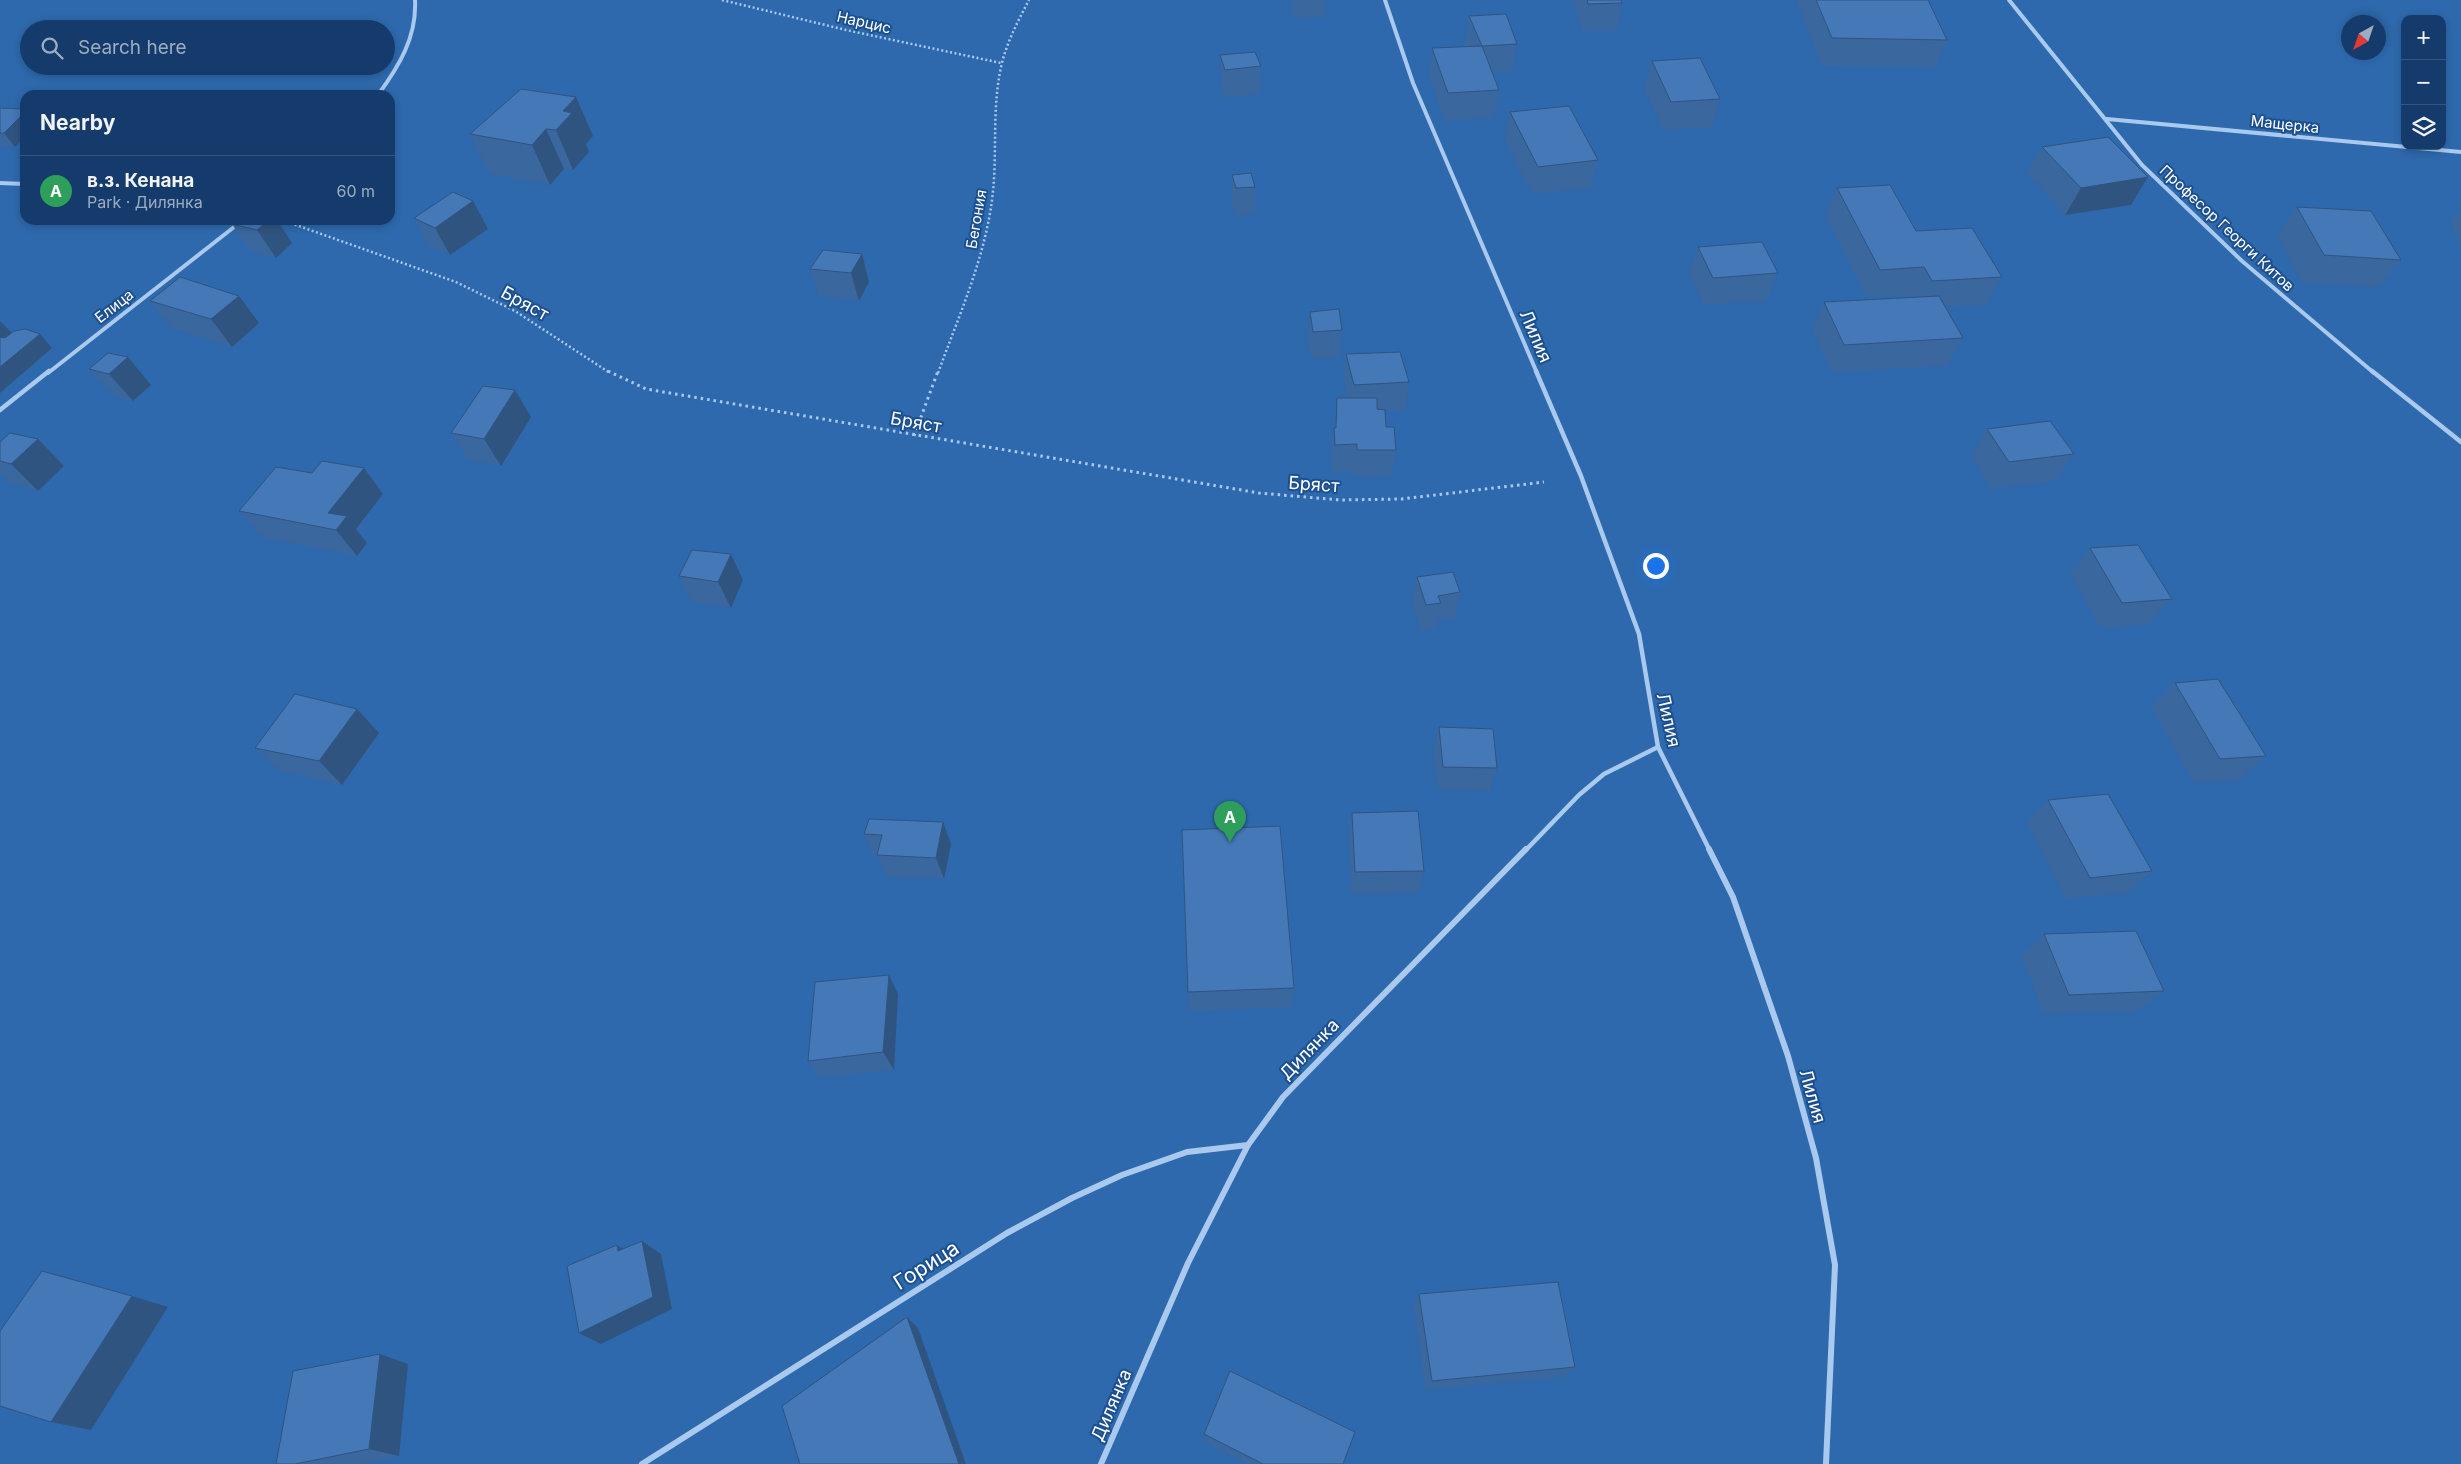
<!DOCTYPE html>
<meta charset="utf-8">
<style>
body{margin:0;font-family:Inter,sans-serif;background:#1d4271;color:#f1f3f6}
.controls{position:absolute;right:15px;top:15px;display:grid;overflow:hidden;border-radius:10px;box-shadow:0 2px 8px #0003}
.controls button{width:45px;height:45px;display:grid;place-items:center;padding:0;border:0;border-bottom:1px solid #33557e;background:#143b6b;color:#f1f3f6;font:25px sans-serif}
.compass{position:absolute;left:2341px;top:15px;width:45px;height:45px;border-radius:50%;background:#143b6b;box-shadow:0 2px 8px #0003;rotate:220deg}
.you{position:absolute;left:1655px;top:565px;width:18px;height:18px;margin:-12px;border:4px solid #fff;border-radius:50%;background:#1a73e8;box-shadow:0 0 0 8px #1a73e833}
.badge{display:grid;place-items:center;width:32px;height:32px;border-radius:50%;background:#ffd166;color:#fff;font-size:16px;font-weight:700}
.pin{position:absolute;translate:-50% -41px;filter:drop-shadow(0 1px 2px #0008)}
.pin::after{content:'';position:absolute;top:26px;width:18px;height:15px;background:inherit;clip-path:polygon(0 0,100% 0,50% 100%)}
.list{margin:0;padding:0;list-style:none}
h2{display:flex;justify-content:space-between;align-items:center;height:65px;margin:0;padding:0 20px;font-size:21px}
h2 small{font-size:16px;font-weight:400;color:#9dadc1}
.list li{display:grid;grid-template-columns:32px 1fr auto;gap:15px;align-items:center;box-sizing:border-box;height:70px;padding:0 20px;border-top:1px solid #33557e}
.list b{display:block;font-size:19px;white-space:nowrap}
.list p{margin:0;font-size:16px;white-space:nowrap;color:#9dadc1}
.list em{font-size:16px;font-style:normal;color:#9dadc1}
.icon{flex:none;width:28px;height:28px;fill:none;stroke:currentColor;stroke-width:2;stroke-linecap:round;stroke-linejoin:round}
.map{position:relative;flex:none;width:2461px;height:1464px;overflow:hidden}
.search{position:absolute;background:#143b6b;box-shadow:0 2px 8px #0003;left:20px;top:20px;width:375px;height:55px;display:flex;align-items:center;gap:12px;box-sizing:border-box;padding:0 18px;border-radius:28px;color:#9dadc1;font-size:19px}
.panel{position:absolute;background:#143b6b;box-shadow:0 2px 8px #0003;left:20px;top:90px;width:375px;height:135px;border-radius:15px}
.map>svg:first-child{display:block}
</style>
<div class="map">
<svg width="2461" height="1464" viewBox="0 0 2461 1464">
<rect width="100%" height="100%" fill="#1b4f8f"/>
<!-- green -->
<path fill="#2e69ad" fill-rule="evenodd" d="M 0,0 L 2461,0 L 2461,1464 L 0,1464 ZM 2405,19 L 2442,19 L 2442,146 L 2405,146 ZM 2348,22 L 2378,22 L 2378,52 L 2348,52 ZM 29,29 L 386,29 L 386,66 L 29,66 ZM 25,95 L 390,95 L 390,220 L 25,220 Z"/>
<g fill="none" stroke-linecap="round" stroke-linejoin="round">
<!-- path-far1 -->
<g stroke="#a9c9ee" stroke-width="2.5" stroke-dasharray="2 2.5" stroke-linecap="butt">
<path d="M 722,0 L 846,30 L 1001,63"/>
<path d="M 282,220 L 456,282 L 515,311 L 610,373"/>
<path d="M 938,373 C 958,318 982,265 991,207 C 999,158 990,107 1003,59 C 1009,38 1019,19 1029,0"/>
</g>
<!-- path -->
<g stroke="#a9c9ee" stroke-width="3" stroke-dasharray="2.5 4" stroke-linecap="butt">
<path d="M 608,371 L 646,389 L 1259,493 L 1340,500 L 1402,499 L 1544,482"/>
<path d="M 914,436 L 938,371"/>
</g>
<!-- minor-far2 -->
<g stroke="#a9c9ee" stroke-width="4">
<path d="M 1385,0 L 1413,83 L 1537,373"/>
<path d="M 2009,0 L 2142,165 L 2242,261 L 2374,373"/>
<path d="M 378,95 C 399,66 417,37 415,0"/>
<path d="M 2107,119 L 2461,152"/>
<path d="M 0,183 L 25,184"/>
<path d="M 48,373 L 243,220"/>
</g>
<!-- minor-far1 -->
<g stroke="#a9c9ee" stroke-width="4.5">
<path d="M 1536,371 L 1581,476 L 1639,634 L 1658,747 L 1710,851"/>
<path d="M 2372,371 L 2461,442"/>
<path d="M 0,410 L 49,371"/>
<path d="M 1525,851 L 1579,795 L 1604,774 L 1658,747"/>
</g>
<!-- minor -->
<g stroke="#a9c9ee" stroke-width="6">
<path d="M 1709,849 L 1733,897 L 1788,1056 L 1816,1158 L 1835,1265 L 1826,1464"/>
<path d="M 642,1464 L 1007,1233 L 1072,1198 L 1122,1175 L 1187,1152 L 1248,1145"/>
<path d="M 1101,1464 L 1188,1263 L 1248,1145 L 1283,1097 L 1526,849"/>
</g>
</g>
<!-- wall -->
<g fill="#3a679d">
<path d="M 1291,0 L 1326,0 L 1325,17 L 1293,18 Z"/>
<path d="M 1573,0 L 1621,0 L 1622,3 L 1616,31 L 1582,31 Z"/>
<path d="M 1796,0 L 1928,0 L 1947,40 L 1935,67 L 1822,66 Z"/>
<path d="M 1469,16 L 1517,44 L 1512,71 L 1492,72 L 1499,90 L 1494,118 L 1445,121 L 1429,76 L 1432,48 L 1467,46 L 1465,43 Z"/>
<path d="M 1220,55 L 1261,66 L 1260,94 L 1225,98 L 1221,83 Z"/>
<path d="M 1652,61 L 1720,99 L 1712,127 L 1663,130 L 1644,89 Z"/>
<path d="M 307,66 L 348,66 L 345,71 L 310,71 Z"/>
<path d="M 521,89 L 593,136 L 586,144 L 589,152 L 573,170 L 564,169 L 550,185 L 490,174 L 470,134 Z"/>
<path d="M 0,108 L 15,147 L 0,146 Z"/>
<path d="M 1510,112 L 1598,160 L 1591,188 L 1532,194 L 1505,140 Z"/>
<path d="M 2042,147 L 2148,177 L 2131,205 L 2065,215 L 2027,174 Z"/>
<path d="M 1232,175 L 1255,187 L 1255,214 L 1236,216 L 1232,203 Z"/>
<path d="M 1837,188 L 2002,277 L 1986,305 L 1945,307 L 1963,338 L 1947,366 L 1832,372 L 1812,330 L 1824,302 L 1912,298 L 1911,295 L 1867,297 L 1825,215 Z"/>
<path d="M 473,201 L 488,229 L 450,255 L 429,246 L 414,218 Z"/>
<path d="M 2461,203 L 2461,243 L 2458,242 L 2451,221 L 2461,210 L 2459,206 Z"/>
<path d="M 2297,207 L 2401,260 L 2378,287 L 2302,283 L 2277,234 Z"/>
<path d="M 237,220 L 277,220 L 292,243 L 276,258 L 251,252 L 232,224 Z"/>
<path d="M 1698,247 L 1778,273 L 1767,301 L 1703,305 L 1689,274 Z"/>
<path d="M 862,254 L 869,282 L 859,301 L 819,296 L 810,269 Z"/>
<path d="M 239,296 L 259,323 L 232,347 L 172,328 L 150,301 Z"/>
<path d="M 1310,312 L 1342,330 L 1340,357 L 1311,359 L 1308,340 Z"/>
<path d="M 108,353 L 151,385 L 133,401 L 113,396 L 89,369 Z"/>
<path d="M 1346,354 L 1409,382 L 1405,410 L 1385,410 L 1386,427 L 1396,450 L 1392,476 L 1354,477 L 1354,471 L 1332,471 L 1331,455 L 1334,428 L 1335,428 L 1337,398 L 1348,398 L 1344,382 Z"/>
<path d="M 531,417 L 501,466 L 468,460 L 451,433 Z"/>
<path d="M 1987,429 L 2074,454 L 2055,481 L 1992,489 L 1971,456 Z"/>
<path d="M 38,439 L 64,466 L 38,491 L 12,484 L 0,472 L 0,442 Z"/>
<path d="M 364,468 L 383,494 L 356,529 L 367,543 L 357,556 L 262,537 L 239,511 L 312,473 Z"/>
<path d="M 2090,548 L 2172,599 L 2149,624 L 2101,628 L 2070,574 Z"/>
<path d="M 731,554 L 743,580 L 731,608 L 692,602 L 679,576 Z"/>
<path d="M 1417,577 L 1460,592 L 1455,618 L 1437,620 L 1436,628 L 1421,630 L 1412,603 Z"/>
<path d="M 2175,683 L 2266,756 L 2239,780 L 2194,783 L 2151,707 Z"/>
<path d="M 1439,727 L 1497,768 L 1490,791 L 1438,790 L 1433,751 Z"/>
<path d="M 379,733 L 342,785 L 280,771 L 255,748 Z"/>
<path d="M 2048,800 L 2152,871 L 2127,893 L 2066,899 L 2027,823 Z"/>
<path d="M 1352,813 L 1424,871 L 1419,893 L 1351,894 L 1349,835 Z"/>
<path d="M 869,819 L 951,844 L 944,879 L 886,877 L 878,856 L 874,856 L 864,834 Z"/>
<path d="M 2044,934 L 2164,991 L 2137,1011 L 2044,1014 L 2021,955 Z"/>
<path d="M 1294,988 L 1292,1007 L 1189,1011 L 1188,992 Z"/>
<path d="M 898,994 L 894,1070 L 820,1078 L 808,1061 Z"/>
<path d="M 1419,1294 L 1575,1367 L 1563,1377 L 1426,1390 L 1413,1305 Z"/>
<path d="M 380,1354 L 408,1364 L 399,1456 L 360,1464 L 276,1464 Z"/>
<path d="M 1204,1434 L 1343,1464 L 1248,1464 L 1205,1442 Z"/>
</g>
<!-- shaded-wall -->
<g fill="#305480">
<path d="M 342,66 L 348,66 L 345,71 Z"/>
<path d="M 576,97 L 593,136 L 586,144 L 589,152 L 573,170 L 556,130 L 563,111 Z"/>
<path d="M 25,112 L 25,137 L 15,147 L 4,133 Z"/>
<path d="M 546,129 L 564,169 L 550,185 L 532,145 Z"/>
<path d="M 2148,177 L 2131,205 L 2065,215 L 2081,188 Z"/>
<path d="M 473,201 L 488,229 L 450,255 L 435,228 Z"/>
<path d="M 269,220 L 277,220 L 292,243 L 276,258 L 257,230 Z"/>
<path d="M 862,254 L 869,282 L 859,301 L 851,273 Z"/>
<path d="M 239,296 L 259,323 L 232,347 L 211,319 Z"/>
<path d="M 0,321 L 12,333 L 0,347 Z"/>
<path d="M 40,334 L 52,348 L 0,393 L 0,367 Z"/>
<path d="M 128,357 L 151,385 L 133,401 L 109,374 Z"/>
<path d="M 515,390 L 531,417 L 501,466 L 484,439 Z"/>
<path d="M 38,439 L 64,466 L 38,491 L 11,464 Z"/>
<path d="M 364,468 L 383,494 L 356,529 L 367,543 L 357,556 L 336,530 L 328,513 Z"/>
<path d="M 731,554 L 743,580 L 731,608 L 718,582 Z"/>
<path d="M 357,709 L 379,733 L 342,785 L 319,761 Z"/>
<path d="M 943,822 L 951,844 L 944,879 L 936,858 Z"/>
<path d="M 889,975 L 898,994 L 894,1070 L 883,1052 Z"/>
<path d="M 642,1241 L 661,1254 L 672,1309 L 601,1344 L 579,1333 Z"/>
<path d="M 617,1245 L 636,1258 L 618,1251 Z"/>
<path d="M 132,1296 L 168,1307 L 91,1430 L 51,1422 Z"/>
<path d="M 907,1317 L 918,1328 L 966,1464 L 959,1464 Z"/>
<path d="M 380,1354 L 408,1364 L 399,1456 L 369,1449 Z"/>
</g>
<!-- building -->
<g fill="#4478b7" stroke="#305480">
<path d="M 1587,0 L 1621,0 L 1622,3 L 1588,4 Z"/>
<path d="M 1816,0 L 1928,0 L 1947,40 L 1832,38 Z"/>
<path d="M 1506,14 L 1517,44 L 1482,46 L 1499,90 L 1448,93 L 1432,48 L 1482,46 L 1469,16 Z"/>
<path d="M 1255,52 L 1261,66 L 1225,70 L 1220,55 Z"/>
<path d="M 1700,58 L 1720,99 L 1671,102 L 1652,61 Z"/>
<path d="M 521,89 L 576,97 L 563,111 L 572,113 L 556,130 L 546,129 L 532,145 L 470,134 Z"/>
<path d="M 1569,106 L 1598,160 L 1538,167 L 1510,112 Z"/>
<path d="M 0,108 L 25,109 L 25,112 L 4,133 L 0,133 Z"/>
<path d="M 2108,137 L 2148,177 L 2081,188 L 2042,147 Z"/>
<path d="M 1251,173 L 1255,187 L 1236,188 L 1232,175 Z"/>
<path d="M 1890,185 L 1916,231 L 1972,228 L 2002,277 L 1932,281 L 1924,267 L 1880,270 L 1837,188 Z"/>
<path d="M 453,192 L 473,201 L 435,228 L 414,218 Z"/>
<path d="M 2297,207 L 2371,211 L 2401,260 L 2324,255 Z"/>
<path d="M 237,220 L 269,220 L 257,230 L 232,224 Z"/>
<path d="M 1762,242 L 1778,273 L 1713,278 L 1698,247 Z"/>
<path d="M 823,250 L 862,254 L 851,273 L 810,269 Z"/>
<path d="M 180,277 L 239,296 L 211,319 L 150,301 Z"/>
<path d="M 1939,296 L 1963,338 L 1844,345 L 1824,302 Z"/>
<path d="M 1339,309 L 1342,330 L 1313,332 L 1310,312 Z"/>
<path d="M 25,329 L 40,334 L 0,367 L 0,337 L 5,338 L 14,331 Z"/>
<path d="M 1400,352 L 1409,382 L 1354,385 L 1346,354 Z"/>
<path d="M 108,353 L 128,357 L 109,374 L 89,369 Z"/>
<path d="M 483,386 L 515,390 L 484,439 L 451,433 Z"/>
<path d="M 1337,398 L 1377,398 L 1377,409 L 1385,410 L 1386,427 L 1394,427 L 1396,450 L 1357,450 L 1357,444 L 1335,445 L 1334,428 L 1336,428 Z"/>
<path d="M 2050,421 L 2074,454 L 2009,462 L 1987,429 Z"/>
<path d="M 10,433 L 38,439 L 11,464 L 0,461 L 0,442 Z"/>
<path d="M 322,461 L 364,468 L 328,513 L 347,516 L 336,530 L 239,511 L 276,467 L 312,473 Z"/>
<path d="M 2138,545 L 2172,599 L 2122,603 L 2090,548 Z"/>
<path d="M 692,550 L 731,554 L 718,582 L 679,576 Z"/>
<path d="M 1453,572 L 1460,592 L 1438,596 L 1441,603 L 1426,605 L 1417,577 Z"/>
<path d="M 2218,679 L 2266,756 L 2220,759 L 2175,683 Z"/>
<path d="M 295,694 L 357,709 L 319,761 L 255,748 Z"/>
<path d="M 1439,727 L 1493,729 L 1497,768 L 1443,767 Z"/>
<path d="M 2108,794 L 2152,871 L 2090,878 L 2048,800 Z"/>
<path d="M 1418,811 L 1424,871 L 1355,872 L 1352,813 Z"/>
<path d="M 869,819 L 943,822 L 936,858 L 877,855 L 882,835 L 864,834 Z"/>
<path d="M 1280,826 L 1294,988 L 1188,992 L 1182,830 Z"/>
<path d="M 2136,931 L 2164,991 L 2069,995 L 2044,934 Z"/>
<path d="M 889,975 L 883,1052 L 808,1061 L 815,982 Z"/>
<path d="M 642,1241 L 653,1297 L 579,1333 L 567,1266 L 617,1245 L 618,1251 Z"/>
<path d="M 42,1271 L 132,1296 L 51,1422 L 0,1406 L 0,1331 Z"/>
<path d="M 1558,1282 L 1575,1367 L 1432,1381 L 1419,1294 Z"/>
<path d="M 907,1317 L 959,1464 L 800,1464 L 782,1406 Z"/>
<path d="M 380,1354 L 369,1449 L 295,1464 L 276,1464 L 293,1371 Z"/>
<path d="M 1230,1371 L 1355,1432 L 1343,1464 L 1263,1464 L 1204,1434 Z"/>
</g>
<g text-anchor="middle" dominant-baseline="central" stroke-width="4" stroke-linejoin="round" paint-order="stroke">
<!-- far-street labels -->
<g font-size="15" fill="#fff" stroke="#1b4f8f">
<text transform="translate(864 22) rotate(13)">Нарцис</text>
<text transform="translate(2285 124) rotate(6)">Мащерка</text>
<text transform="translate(976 219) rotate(-80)">Бегония</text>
<text transform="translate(2227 228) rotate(43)">Професор Георги Китов</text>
<text transform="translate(114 306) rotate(-38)">Елица</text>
</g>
<!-- street labels -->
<g font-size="18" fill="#fff" stroke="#1b4f8f">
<text transform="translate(525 303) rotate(29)">Бряст</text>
<text transform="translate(1536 336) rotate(67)">Лилия</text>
<text transform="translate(916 422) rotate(10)">Бряст</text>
<text transform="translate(1314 484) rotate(4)">Бряст</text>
<text transform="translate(1669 720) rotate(77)">Лилия</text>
<text transform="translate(1309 1049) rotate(-46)">Дилянка</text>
<text transform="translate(1813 1096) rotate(74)">Лилия</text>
<text transform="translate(1111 1405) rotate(-67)">Дилянка</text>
</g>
<!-- near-street labels -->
<g font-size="21" fill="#fff" stroke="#1b4f8f">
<text transform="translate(926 1265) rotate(-32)">Горица</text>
</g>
</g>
</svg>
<div class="controls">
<button>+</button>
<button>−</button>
<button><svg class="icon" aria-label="layers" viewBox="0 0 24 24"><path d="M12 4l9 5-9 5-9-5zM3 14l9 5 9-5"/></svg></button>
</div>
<svg class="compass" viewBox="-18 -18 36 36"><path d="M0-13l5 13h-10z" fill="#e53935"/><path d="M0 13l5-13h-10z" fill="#9dadc1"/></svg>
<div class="you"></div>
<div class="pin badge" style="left:1230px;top:842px;background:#2e9e5b">A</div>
<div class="search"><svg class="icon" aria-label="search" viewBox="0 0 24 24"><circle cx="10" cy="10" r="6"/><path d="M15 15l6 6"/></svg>Search here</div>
<section class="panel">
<h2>Nearby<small></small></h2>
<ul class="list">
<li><span class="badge" style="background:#2e9e5b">A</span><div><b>в.з. Кенана</b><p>Park · Дилянка</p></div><em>60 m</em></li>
</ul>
</section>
</div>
